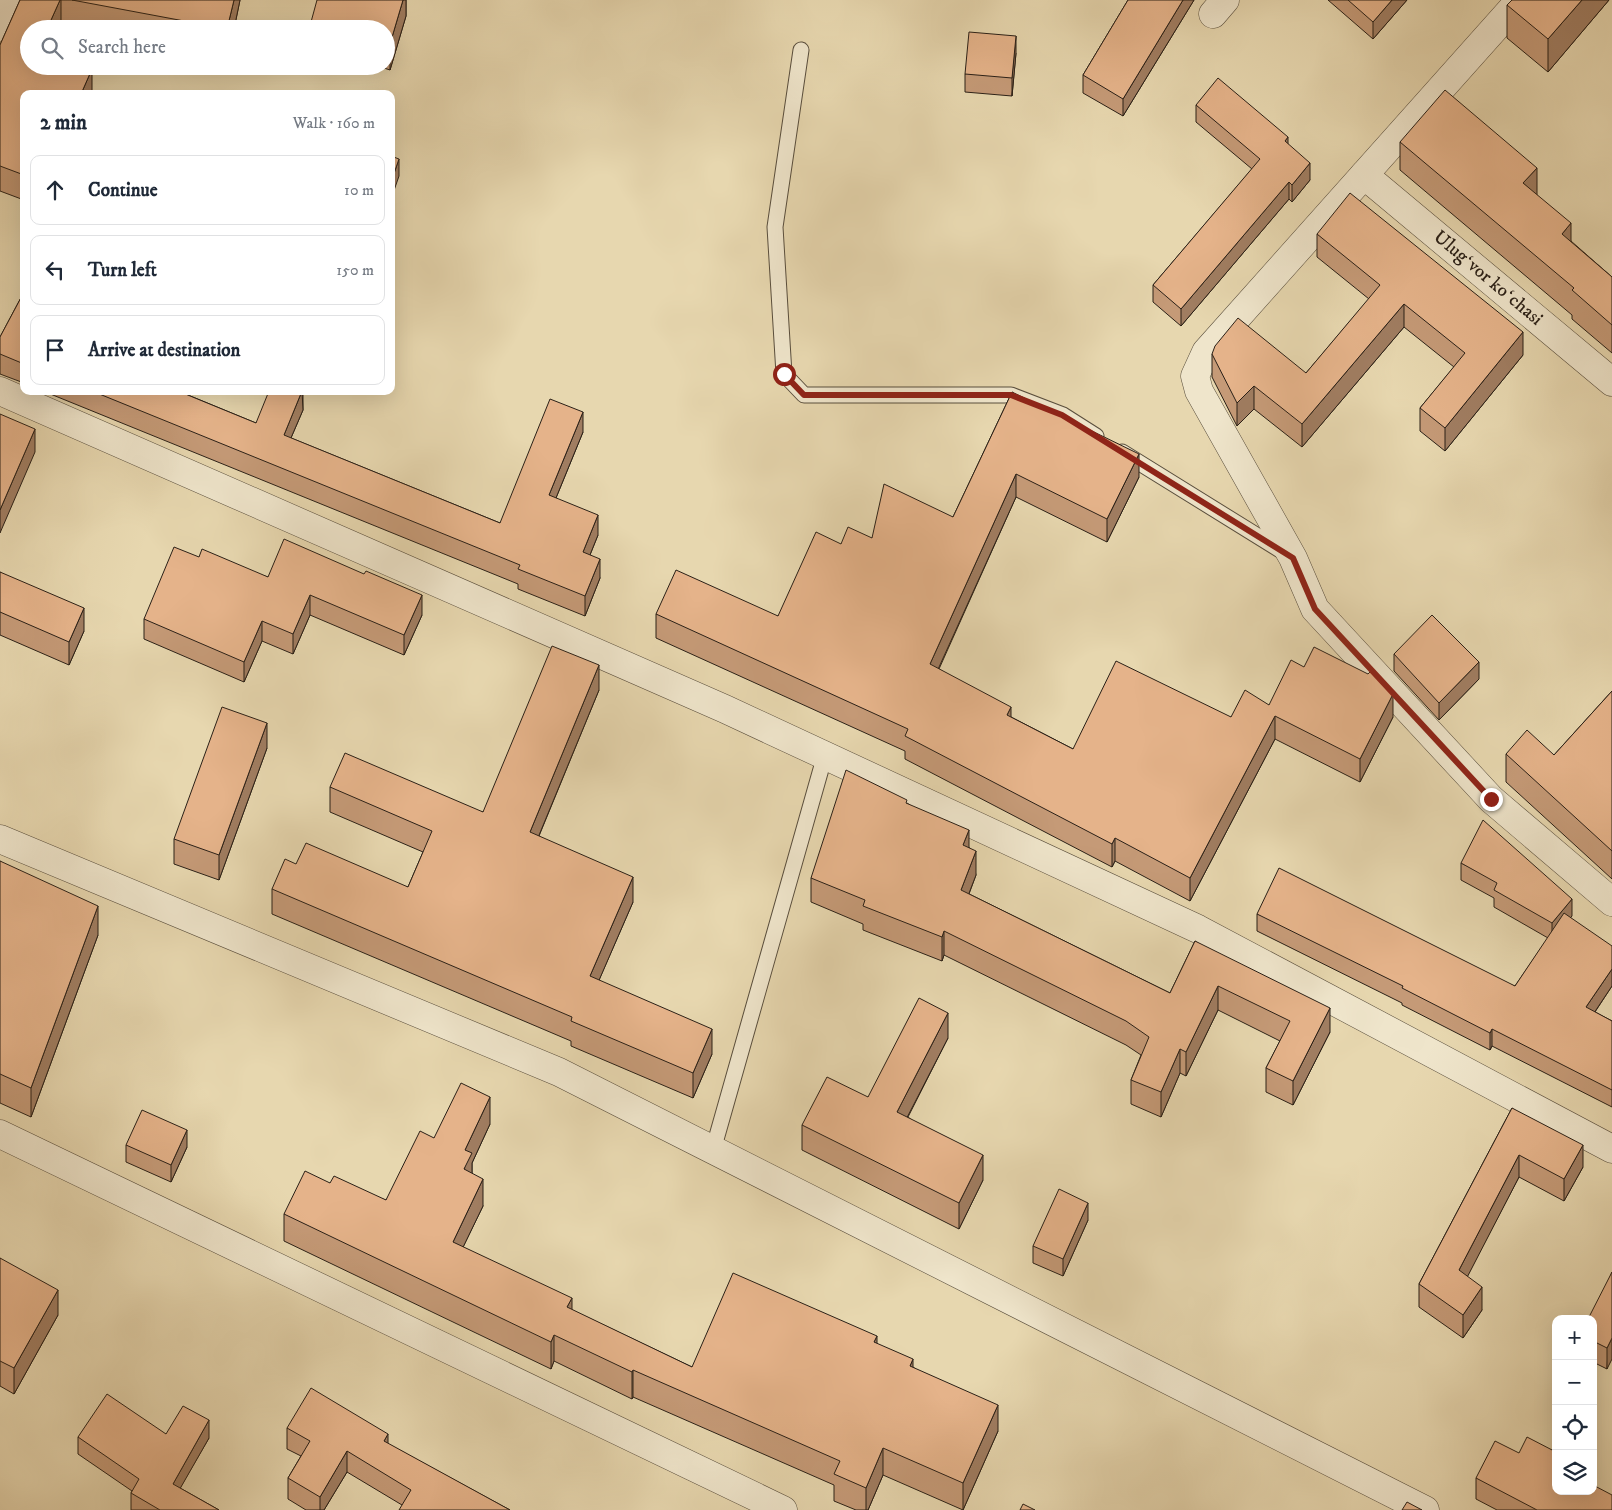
<!DOCTYPE html>
<meta charset="utf-8">
<style>
body{margin:0;font-family:"IM FELL DW Pica",serif;background:#f6f6f7;color:#1f2937}
.controls{position:absolute;right:15px;bottom:15px;display:grid;overflow:hidden;border-radius:10px;box-shadow:0 5px 20px #0002}
.controls button{width:45px;height:45px;display:grid;place-items:center;padding:0;border:0;border-bottom:1px solid #e0e1e3;background:#fff;color:#1f2937;font:25px sans-serif}
.stop{position:absolute;width:15px;height:15px;margin:-11px;border:4px solid #8f2418;border-radius:50%;background:#fff}
.stop.end{background:#8f2418;border-color:#fff;box-shadow:0 1px 5px #0008}
.list{margin:0;padding:0;list-style:none}
h2{display:flex;justify-content:space-between;align-items:center;height:65px;margin:0;padding:0 20px;font-size:21px}
h2 small{font-size:16px;font-weight:400;color:#747a83}
.list li{display:grid;grid-template-columns:32px 1fr auto;gap:15px;align-items:center;box-sizing:border-box;height:70px;margin:0 10px 10px;padding:0 10px;border:1px solid #e0e1e3;border-radius:10px}
.list b{display:block;font-size:19px;white-space:nowrap}
.list em{font-size:16px;font-style:normal;color:#747a83}
.icon{flex:none;width:28px;height:28px;fill:none;stroke:currentColor;stroke-width:2;stroke-linecap:round;stroke-linejoin:round}
.map{position:relative;flex:none;width:1612px;height:1510px;overflow:hidden}
.search{position:absolute;background:#fff;box-shadow:0 5px 20px #0002;left:20px;top:20px;width:375px;height:55px;display:flex;align-items:center;gap:12px;box-sizing:border-box;padding:0 18px;border-radius:28px;color:#747a83;font-size:19px}
.panel{position:absolute;background:#fff;box-shadow:0 5px 20px #0002;left:20px;top:90px;width:375px;height:305px;border-radius:10px}
.map>svg:first-child{display:block}
</style>
<div class="map">
<svg width="1612" height="1510" viewBox="0 0 1612 1510">
<rect width="100%" height="100%" fill="#e7d7af"/>
<filter id="stains"><feTurbulence type="fractalNoise" baseFrequency=".004" numOctaves="4"/><feColorMatrix values="0 0 0 0 .2 0 0 0 0 .09 0 0 0 0 .02 0 0 0 .5 -.17"/></filter>
<radialGradient id="worn" r=".72"><stop offset=".6" stop-color="#630" stop-opacity="0"/><stop offset="1" stop-color="#630" stop-opacity=".3"/></radialGradient>
<g fill="none" stroke-linecap="round" stroke-linejoin="round">
<defs>
<g id="service">
<path d="M 801,50 L 775,227 L 784,374 L 804,395 L 1011,395 L 1063,415 L 1096,436"/>
<path d="M 1122,452 L 1285,553"/>
<path d="M 713,1150 L 825,755"/>
</g>
<g id="minor">
<path d="M 1520,0 L 1206,352 L 1195,376 L 1199,391 L 1293,558 L 1315,609 L 1491,799 L 1612,902"/>
<path d="M 1213,14 L 1225,0"/>
<path d="M 0,27 L 15,0"/>
<path d="M 1364,175 L 1612,382"/>
<path d="M 0,391 L 725,709 L 1198,929 L 1612,1149"/>
<path d="M 0,839 L 559,1072 L 1425,1510"/>
<path d="M 0,1134 L 783,1510"/>
</g>
</defs>
<!-- service casing -->
<use href="#service" stroke="#594e3d" stroke-width="17"/>
<!-- minor casing -->
<use href="#minor" stroke="#594e3d" stroke-width="29"/>
<!-- service -->
<use href="#service" stroke="#efe5cb" stroke-width="15"/>
<!-- minor -->
<use href="#minor" stroke="#efe5cb" stroke-width="28"/>
</g>
<!-- wall -->
<g fill="#c59a77" stroke="#2a2017">
<path d="M 20,0 L 240,0 L 234,29 L 89,29 L 61,24 L 59,29 L 29,29 L 29,66 L 92,94 L 24,94 L 24,200 L 0,191 L 0,45 Z"/>
<path d="M 406,0 L 406,16 L 390,70 L 378,66 L 386,66 L 386,29 L 311,29 L 311,22 Z"/>
<path d="M 1128,0 L 1194,0 L 1123,116 L 1083,93 L 1083,75 Z"/>
<path d="M 1328,0 L 1407,0 L 1373,39 Z"/>
<path d="M 1609,0 L 1548,72 L 1507,38 L 1507,5 Z"/>
<path d="M 1016,53 L 1012,96 L 965,92 L 965,74 Z"/>
<path d="M 1196,105 L 1288,144 L 1310,180 L 1292,202 L 1289,199 L 1181,326 L 1153,302 L 1153,285 L 1252,169 L 1196,122 Z"/>
<path d="M 1400,142 L 1537,195 L 1571,241 L 1612,277 L 1612,353 L 1572,319 L 1572,315 L 1400,170 Z"/>
<path d="M 1317,234 L 1523,355 L 1445,451 L 1420,431 L 1420,408 L 1454,367 L 1404,327 L 1302,447 L 1254,409 L 1237,426 L 1212,377 L 1212,354 L 1306,373 L 1369,299 L 1317,257 Z"/>
<path d="M 24,292 L 24,383 L 0,374 L 0,337 Z"/>
<path d="M 43,391 L 184,391 L 183,393 L 256,423 L 303,391 L 303,410 L 291,438 L 500,523 L 583,432 L 556,498 L 598,535 L 590,555 L 600,578 L 585,616 L 518,589 L 518,584 Z"/>
<path d="M 1012,392 L 1139,477 L 1107,542 L 1016,497 L 939,669 L 1011,717 L 1073,749 L 1231,717 L 1269,705 L 1393,717 L 1360,782 L 1275,739 L 1190,901 L 1115,861 L 1112,867 L 905,759 L 905,751 L 656,638 L 656,614 L 778,616 L 841,544 L 872,538 L 953,517 Z"/>
<path d="M 199,557 L 268,577 L 422,615 L 404,655 L 310,615 L 293,654 L 262,641 L 244,682 L 144,639 L 144,619 Z"/>
<path d="M 0,572 L 84,631 L 69,665 L 0,635 Z"/>
<path d="M 1394,654 L 1479,679 L 1439,720 L 1394,671 Z"/>
<path d="M 599,690 L 539,836 L 633,902 L 599,980 L 712,1054 L 693,1098 L 571,1046 L 571,1041 L 272,914 L 272,889 L 296,864 L 408,887 L 423,852 L 330,812 L 330,787 L 483,812 Z"/>
<path d="M 1612,691 L 1612,879 L 1506,782 L 1506,754 L 1554,755 Z"/>
<path d="M 267,748 L 219,880 L 174,864 L 174,839 Z"/>
<path d="M 907,803 L 969,847 L 976,875 L 969,894 L 1170,993 L 1195,941 L 1330,1032 L 1293,1105 L 1266,1092 L 1266,1068 L 1280,1041 L 1218,1010 L 1186,1076 L 1180,1073 L 1161,1117 L 1131,1104 L 1131,1080 L 1141,1055 L 1126,1045 L 944,955 L 942,961 L 863,930 L 863,924 L 811,902 L 811,878 Z"/>
<path d="M 0,861 L 98,935 L 31,1117 L 0,1103 Z"/>
<path d="M 1461,863 L 1572,916 L 1570,917 L 1612,986 L 1595,1012 L 1612,1021 L 1612,1107 L 1492,1046 L 1490,1050 L 1402,1005 L 1402,1003 L 1257,931 L 1257,914 L 1515,986 L 1548,938 L 1494,907 L 1494,898 L 1461,880 Z"/>
<path d="M 948,1038 L 908,1117 L 983,1180 L 959,1229 L 802,1150 L 802,1125 L 868,1097 Z"/>
<path d="M 1512,1108 L 1583,1167 L 1564,1201 L 1519,1177 L 1467,1276 L 1482,1310 L 1463,1338 L 1419,1307 L 1419,1284 Z"/>
<path d="M 490,1124 L 472,1163 L 472,1173 L 483,1206 L 463,1247 L 572,1310 L 692,1367 L 877,1344 L 913,1367 L 998,1431 L 963,1510 L 883,1475 L 868,1510 L 856,1510 L 834,1501 L 834,1485 L 633,1397 L 632,1399 L 554,1361 L 551,1369 L 284,1241 L 284,1214 L 330,1183 L 386,1200 L 434,1138 Z"/>
<path d="M 126,1145 L 187,1147 L 171,1182 L 126,1162 Z"/>
<path d="M 1088,1220 L 1063,1276 L 1033,1263 L 1033,1246 Z"/>
<path d="M 0,1258 L 58,1315 L 14,1394 L 0,1386 Z"/>
<path d="M 1612,1272 L 1607,1369 L 1593,1362 L 1593,1319 Z"/>
<path d="M 287,1428 L 388,1444 L 510,1510 L 402,1505 L 347,1472 L 324,1510 L 306,1510 L 288,1499 L 288,1478 L 301,1456 L 287,1449 Z"/>
<path d="M 166,1434 L 209,1438 L 180,1488 L 219,1510 L 131,1510 L 131,1493 L 132,1491 L 78,1454 L 78,1437 Z"/>
<path d="M 1476,1478 L 1612,1510 L 1497,1510 L 1476,1499 Z"/>
</g>
<!-- shaded-wall -->
<g fill="#a07d61" stroke="#2a2017">
<path d="M 60,0 L 61,0 L 61,24 L 59,29 L 47,29 Z"/>
<path d="M 234,0 L 240,0 L 234,29 L 227,29 Z"/>
<path d="M 403,0 L 406,0 L 406,16 L 390,70 L 390,44 Z"/>
<path d="M 1183,0 L 1194,0 L 1123,116 L 1123,99 Z"/>
<path d="M 1392,0 L 1407,0 L 1373,39 L 1373,22 Z"/>
<path d="M 1582,0 L 1609,0 L 1548,72 L 1548,39 Z"/>
<path d="M 1016,36 L 1016,53 L 1012,96 L 1012,78 Z"/>
<path d="M 92,69 L 92,94 L 81,94 Z"/>
<path d="M 1288,137 L 1288,154 L 1285,141 Z"/>
<path d="M 399,159 L 399,176 L 391,199 L 391,182 Z"/>
<path d="M 1310,163 L 1310,180 L 1292,202 L 1292,185 Z"/>
<path d="M 1537,168 L 1537,196 L 1523,183 Z"/>
<path d="M 1289,182 L 1289,199 L 1181,326 L 1181,309 Z"/>
<path d="M 1571,223 L 1571,252 L 1562,234 Z"/>
<path d="M 1404,304 L 1404,327 L 1302,447 L 1302,424 Z"/>
<path d="M 1523,332 L 1523,355 L 1445,451 L 1445,428 Z"/>
<path d="M 1254,386 L 1254,409 L 1237,426 L 1237,403 Z"/>
<path d="M 302,391 L 303,410 L 284,454 L 284,435 Z"/>
<path d="M 583,412 L 583,432 L 549,515 L 549,495 Z"/>
<path d="M 35,429 L 35,452 L 0,533 L 0,510 Z"/>
<path d="M 1139,454 L 1139,477 L 1107,542 L 1107,519 Z"/>
<path d="M 1016,474 L 1016,497 L 930,687 L 930,664 Z"/>
<path d="M 598,515 L 598,535 L 583,572 L 583,552 Z"/>
<path d="M 600,559 L 600,578 L 585,616 L 585,596 Z"/>
<path d="M 310,595 L 310,615 L 293,654 L 293,634 Z"/>
<path d="M 422,595 L 422,615 L 404,655 L 404,635 Z"/>
<path d="M 84,608 L 84,631 L 69,665 L 69,642 Z"/>
<path d="M 262,621 L 262,641 L 244,682 L 244,662 Z"/>
<path d="M 1479,662 L 1479,679 L 1439,720 L 1439,703 Z"/>
<path d="M 599,665 L 599,690 L 530,857 L 530,832 Z"/>
<path d="M 1393,694 L 1393,717 L 1360,782 L 1360,759 Z"/>
<path d="M 1011,707 L 1011,730 L 1007,715 Z"/>
<path d="M 1275,716 L 1275,739 L 1190,901 L 1190,878 Z"/>
<path d="M 267,723 L 267,748 L 219,880 L 219,855 Z"/>
<path d="M 969,830 L 969,854 L 963,845 Z"/>
<path d="M 1115,838 L 1115,861 L 1112,867 L 1112,844 Z"/>
<path d="M 976,851 L 976,875 L 961,914 L 961,890 Z"/>
<path d="M 633,877 L 633,902 L 590,1001 L 590,976 Z"/>
<path d="M 1572,899 L 1572,916 L 1552,940 L 1552,923 Z"/>
<path d="M 98,906 L 98,935 L 31,1117 L 31,1088 Z"/>
<path d="M 944,931 L 944,955 L 942,961 L 942,937 Z"/>
<path d="M 1612,969 L 1612,986 L 1586,1025 L 1586,1007 Z"/>
<path d="M 1218,986 L 1218,1010 L 1186,1076 L 1186,1052 Z"/>
<path d="M 1330,1008 L 1330,1032 L 1293,1105 L 1293,1081 Z"/>
<path d="M 948,1013 L 948,1038 L 897,1137 L 897,1112 Z"/>
<path d="M 712,1029 L 712,1054 L 693,1098 L 693,1073 Z"/>
<path d="M 1492,1029 L 1492,1046 L 1490,1050 L 1490,1033 Z"/>
<path d="M 1180,1049 L 1180,1073 L 1161,1117 L 1161,1092 Z"/>
<path d="M 490,1097 L 490,1124 L 472,1163 L 472,1180 L 464,1196 L 465,1150 Z"/>
<path d="M 187,1130 L 187,1147 L 171,1182 L 171,1165 Z"/>
<path d="M 1583,1145 L 1583,1167 L 1564,1201 L 1564,1179 Z"/>
<path d="M 983,1155 L 983,1180 L 959,1229 L 959,1203 Z"/>
<path d="M 1519,1155 L 1519,1177 L 1459,1293 L 1459,1270 Z"/>
<path d="M 483,1179 L 483,1206 L 453,1268 L 453,1242 Z"/>
<path d="M 1088,1203 L 1088,1220 L 1063,1276 L 1063,1259 Z"/>
<path d="M 1482,1287 L 1482,1310 L 1463,1338 L 1463,1315 Z"/>
<path d="M 58,1290 L 58,1315 L 14,1394 L 14,1368 Z"/>
<path d="M 572,1298 L 572,1325 L 567,1307 Z"/>
<path d="M 554,1335 L 554,1361 L 551,1369 L 551,1342 Z"/>
<path d="M 877,1336 L 877,1363 L 874,1342 Z"/>
<path d="M 1612,1338 L 1612,1359 L 1607,1369 L 1607,1348 Z"/>
<path d="M 913,1359 L 913,1386 L 910,1366 Z"/>
<path d="M 633,1370 L 633,1397 L 632,1399 L 632,1372 Z"/>
<path d="M 998,1405 L 998,1431 L 963,1510 L 963,1483 Z"/>
<path d="M 209,1420 L 209,1438 L 173,1501 L 173,1484 Z"/>
<path d="M 388,1434 L 388,1455 L 384,1441 Z"/>
<path d="M 883,1448 L 883,1475 L 868,1510 L 866,1510 L 866,1488 Z"/>
<path d="M 347,1451 L 347,1472 L 324,1510 L 320,1510 L 320,1497 Z"/>
</g>
<!-- building -->
<g fill="#e5b38a" stroke="#2a2017">
<path d="M 20,0 L 60,0 L 47,29 L 29,29 L 29,66 L 85,66 L 92,69 L 81,94 L 24,94 L 24,175 L 0,166 L 0,45 Z"/>
<path d="M 72,0 L 234,0 L 227,29 Z"/>
<path d="M 317,0 L 403,0 L 390,44 L 386,43 L 386,29 L 336,29 L 311,22 Z"/>
<path d="M 1128,0 L 1183,0 L 1123,99 L 1083,75 Z"/>
<path d="M 1348,0 L 1392,0 L 1373,22 Z"/>
<path d="M 1512,0 L 1582,0 L 1548,39 L 1507,5 Z"/>
<path d="M 969,32 L 1016,36 L 1012,78 L 965,74 Z"/>
<path d="M 1218,78 L 1288,137 L 1285,141 L 1310,163 L 1292,185 L 1289,182 L 1181,309 L 1153,285 L 1260,159 L 1196,105 Z"/>
<path d="M 1445,90 L 1537,168 L 1523,183 L 1571,223 L 1562,234 L 1612,277 L 1612,325 L 1572,290 L 1574,288 L 1400,142 Z"/>
<path d="M 391,156 L 399,159 L 391,182 Z"/>
<path d="M 1350,193 L 1523,332 L 1445,428 L 1420,408 L 1465,353 L 1404,304 L 1302,424 L 1254,386 L 1237,403 L 1212,354 L 1215,346 L 1238,318 L 1306,373 L 1380,285 L 1317,234 Z"/>
<path d="M 24,292 L 24,364 L 0,354 L 0,337 Z"/>
<path d="M 92,391 L 178,391 L 256,423 L 269,391 L 302,391 L 284,435 L 500,523 L 550,399 L 583,412 L 549,495 L 598,515 L 583,552 L 600,559 L 585,596 L 518,569 L 520,565 Z"/>
<path d="M 1012,392 L 1139,454 L 1107,519 L 1016,474 L 930,664 L 1011,707 L 1007,715 L 1073,749 L 1116,661 L 1231,717 L 1245,690 L 1269,705 L 1291,660 L 1304,667 L 1314,647 L 1368,674 L 1372,670 L 1393,694 L 1360,759 L 1275,716 L 1190,878 L 1115,838 L 1112,844 L 905,736 L 908,729 L 656,614 L 676,570 L 778,616 L 816,532 L 841,544 L 848,527 L 872,538 L 884,484 L 953,517 Z"/>
<path d="M 0,414 L 35,429 L 0,510 Z"/>
<path d="M 284,539 L 364,574 L 366,571 L 422,595 L 404,635 L 310,595 L 293,634 L 262,621 L 244,662 L 144,619 L 174,547 L 199,557 L 202,549 L 268,577 Z"/>
<path d="M 0,572 L 84,608 L 69,642 L 0,612 Z"/>
<path d="M 1432,615 L 1479,662 L 1439,703 L 1394,654 Z"/>
<path d="M 552,646 L 599,665 L 530,832 L 633,877 L 590,976 L 712,1029 L 693,1073 L 571,1021 L 572,1017 L 272,889 L 285,859 L 296,864 L 306,843 L 408,887 L 432,831 L 330,787 L 345,753 L 483,812 Z"/>
<path d="M 1612,691 L 1612,851 L 1506,754 L 1527,730 L 1554,755 Z"/>
<path d="M 222,707 L 267,723 L 219,855 L 174,839 Z"/>
<path d="M 846,770 L 907,800 L 906,803 L 969,830 L 963,845 L 976,851 L 961,890 L 1170,993 L 1195,941 L 1330,1008 L 1293,1081 L 1266,1068 L 1290,1021 L 1218,986 L 1186,1052 L 1180,1049 L 1161,1092 L 1131,1080 L 1149,1037 L 1126,1021 L 944,931 L 942,937 L 863,906 L 865,900 L 811,878 Z"/>
<path d="M 1483,820 L 1572,899 L 1552,923 L 1494,890 L 1497,883 L 1461,863 Z"/>
<path d="M 0,861 L 98,906 L 31,1088 L 0,1074 Z"/>
<path d="M 1279,868 L 1515,986 L 1564,913 L 1612,946 L 1612,969 L 1586,1007 L 1612,1021 L 1612,1090 L 1492,1029 L 1490,1033 L 1402,988 L 1403,986 L 1257,914 Z"/>
<path d="M 919,998 L 948,1013 L 897,1112 L 983,1155 L 959,1203 L 802,1125 L 827,1077 L 868,1097 Z"/>
<path d="M 461,1083 L 490,1097 L 465,1150 L 472,1153 L 464,1169 L 483,1179 L 453,1242 L 572,1298 L 567,1307 L 692,1367 L 733,1273 L 877,1336 L 874,1342 L 913,1359 L 910,1366 L 998,1405 L 963,1483 L 883,1448 L 866,1488 L 834,1474 L 840,1461 L 633,1370 L 632,1372 L 554,1335 L 551,1342 L 284,1214 L 305,1171 L 330,1183 L 334,1176 L 386,1200 L 420,1131 L 434,1138 Z"/>
<path d="M 1512,1108 L 1583,1145 L 1564,1179 L 1519,1155 L 1459,1270 L 1482,1287 L 1463,1315 L 1419,1284 Z"/>
<path d="M 142,1110 L 187,1130 L 171,1165 L 126,1145 Z"/>
<path d="M 1059,1189 L 1088,1203 L 1063,1259 L 1033,1246 Z"/>
<path d="M 0,1258 L 58,1290 L 14,1368 L 0,1361 Z"/>
<path d="M 1612,1272 L 1612,1338 L 1607,1348 L 1593,1341 L 1593,1319 L 1588,1319 Z"/>
<path d="M 311,1388 L 388,1434 L 384,1441 L 510,1510 L 399,1510 L 411,1490 L 347,1451 L 320,1497 L 288,1478 L 310,1441 L 287,1428 Z"/>
<path d="M 107,1394 L 166,1434 L 183,1406 L 209,1420 L 173,1484 L 219,1510 L 160,1510 L 131,1493 L 139,1479 L 78,1437 Z"/>
<path d="M 1527,1437 L 1556,1452 L 1556,1491 L 1593,1491 L 1593,1485 L 1612,1495 L 1612,1510 L 1537,1510 L 1476,1478 L 1495,1441 L 1519,1453 Z"/>
<path d="M 1407,1502 L 1422,1510 L 1402,1510 Z"/>
<path d="M 1023,1504 L 1035,1510 L 1020,1510 Z"/>
</g>
<g fill="none" stroke-linecap="round" stroke-linejoin="round">
<!-- route -->
<path stroke="#8f2418" stroke-width="6" d="M 784,374 L 804,395 L 1011,395 L 1062,415 L 1293,558 L 1315,609 L 1491,799"/>
</g>
<g text-anchor="middle" dominant-baseline="central" stroke-width="5" stroke-linejoin="round" paint-order="stroke">
<!-- street labels -->
<g font-size="19" fill="#2a2017" stroke="#efe5cb">
<text transform="translate(1488 278) rotate(40)">Ulugʻvor koʻchasi</text>
</g>
</g>
<rect width="100%" height="100%" filter="url(#stains)"/>
<rect width="100%" height="100%" fill="url(#worn)"/>
</svg>
<div class="controls">
<button>+</button>
<button>−</button>
<button><svg class="icon" aria-label="locate" viewBox="0 0 24 24"><circle cx="12" cy="12" r="6"/><path d="M12 2v4M12 18v4M2 12h4M18 12h4"/></svg></button>
<button><svg class="icon" aria-label="layers" viewBox="0 0 24 24"><path d="M12 4l9 5-9 5-9-5zM3 14l9 5 9-5"/></svg></button>
</div>
<div class="stop" style="left:784px;top:374px"></div>
<div class="stop end" style="left:1491px;top:799px"></div>
<div class="search"><svg class="icon" aria-label="search" viewBox="0 0 24 24"><circle cx="10" cy="10" r="6"/><path d="M15 15l6 6"/></svg>Search here</div>
<section class="panel">
<h2>2 min<small>Walk · 160 m</small></h2>
<ul class="list">
<li><svg class="icon" aria-label="ahead" viewBox="0 0 24 24"><path d="M12 20V5M6 11l6-6 6 6"/></svg><div><b>Continue</b></div><em>10 m</em></li>
<li><svg class="icon" aria-label="left" viewBox="0 0 24 24"><path d="M17 20v-9H6M10 6l-5 5 5 5"/></svg><div><b>Turn left</b></div><em>150 m</em></li>
<li><svg class="icon" aria-label="arrive" viewBox="0 0 24 24"><path d="M6 21V4h12l-3 4 3 4H6"/></svg><div><b>Arrive at destination</b></div></li>
</ul>
</section>
</div>
